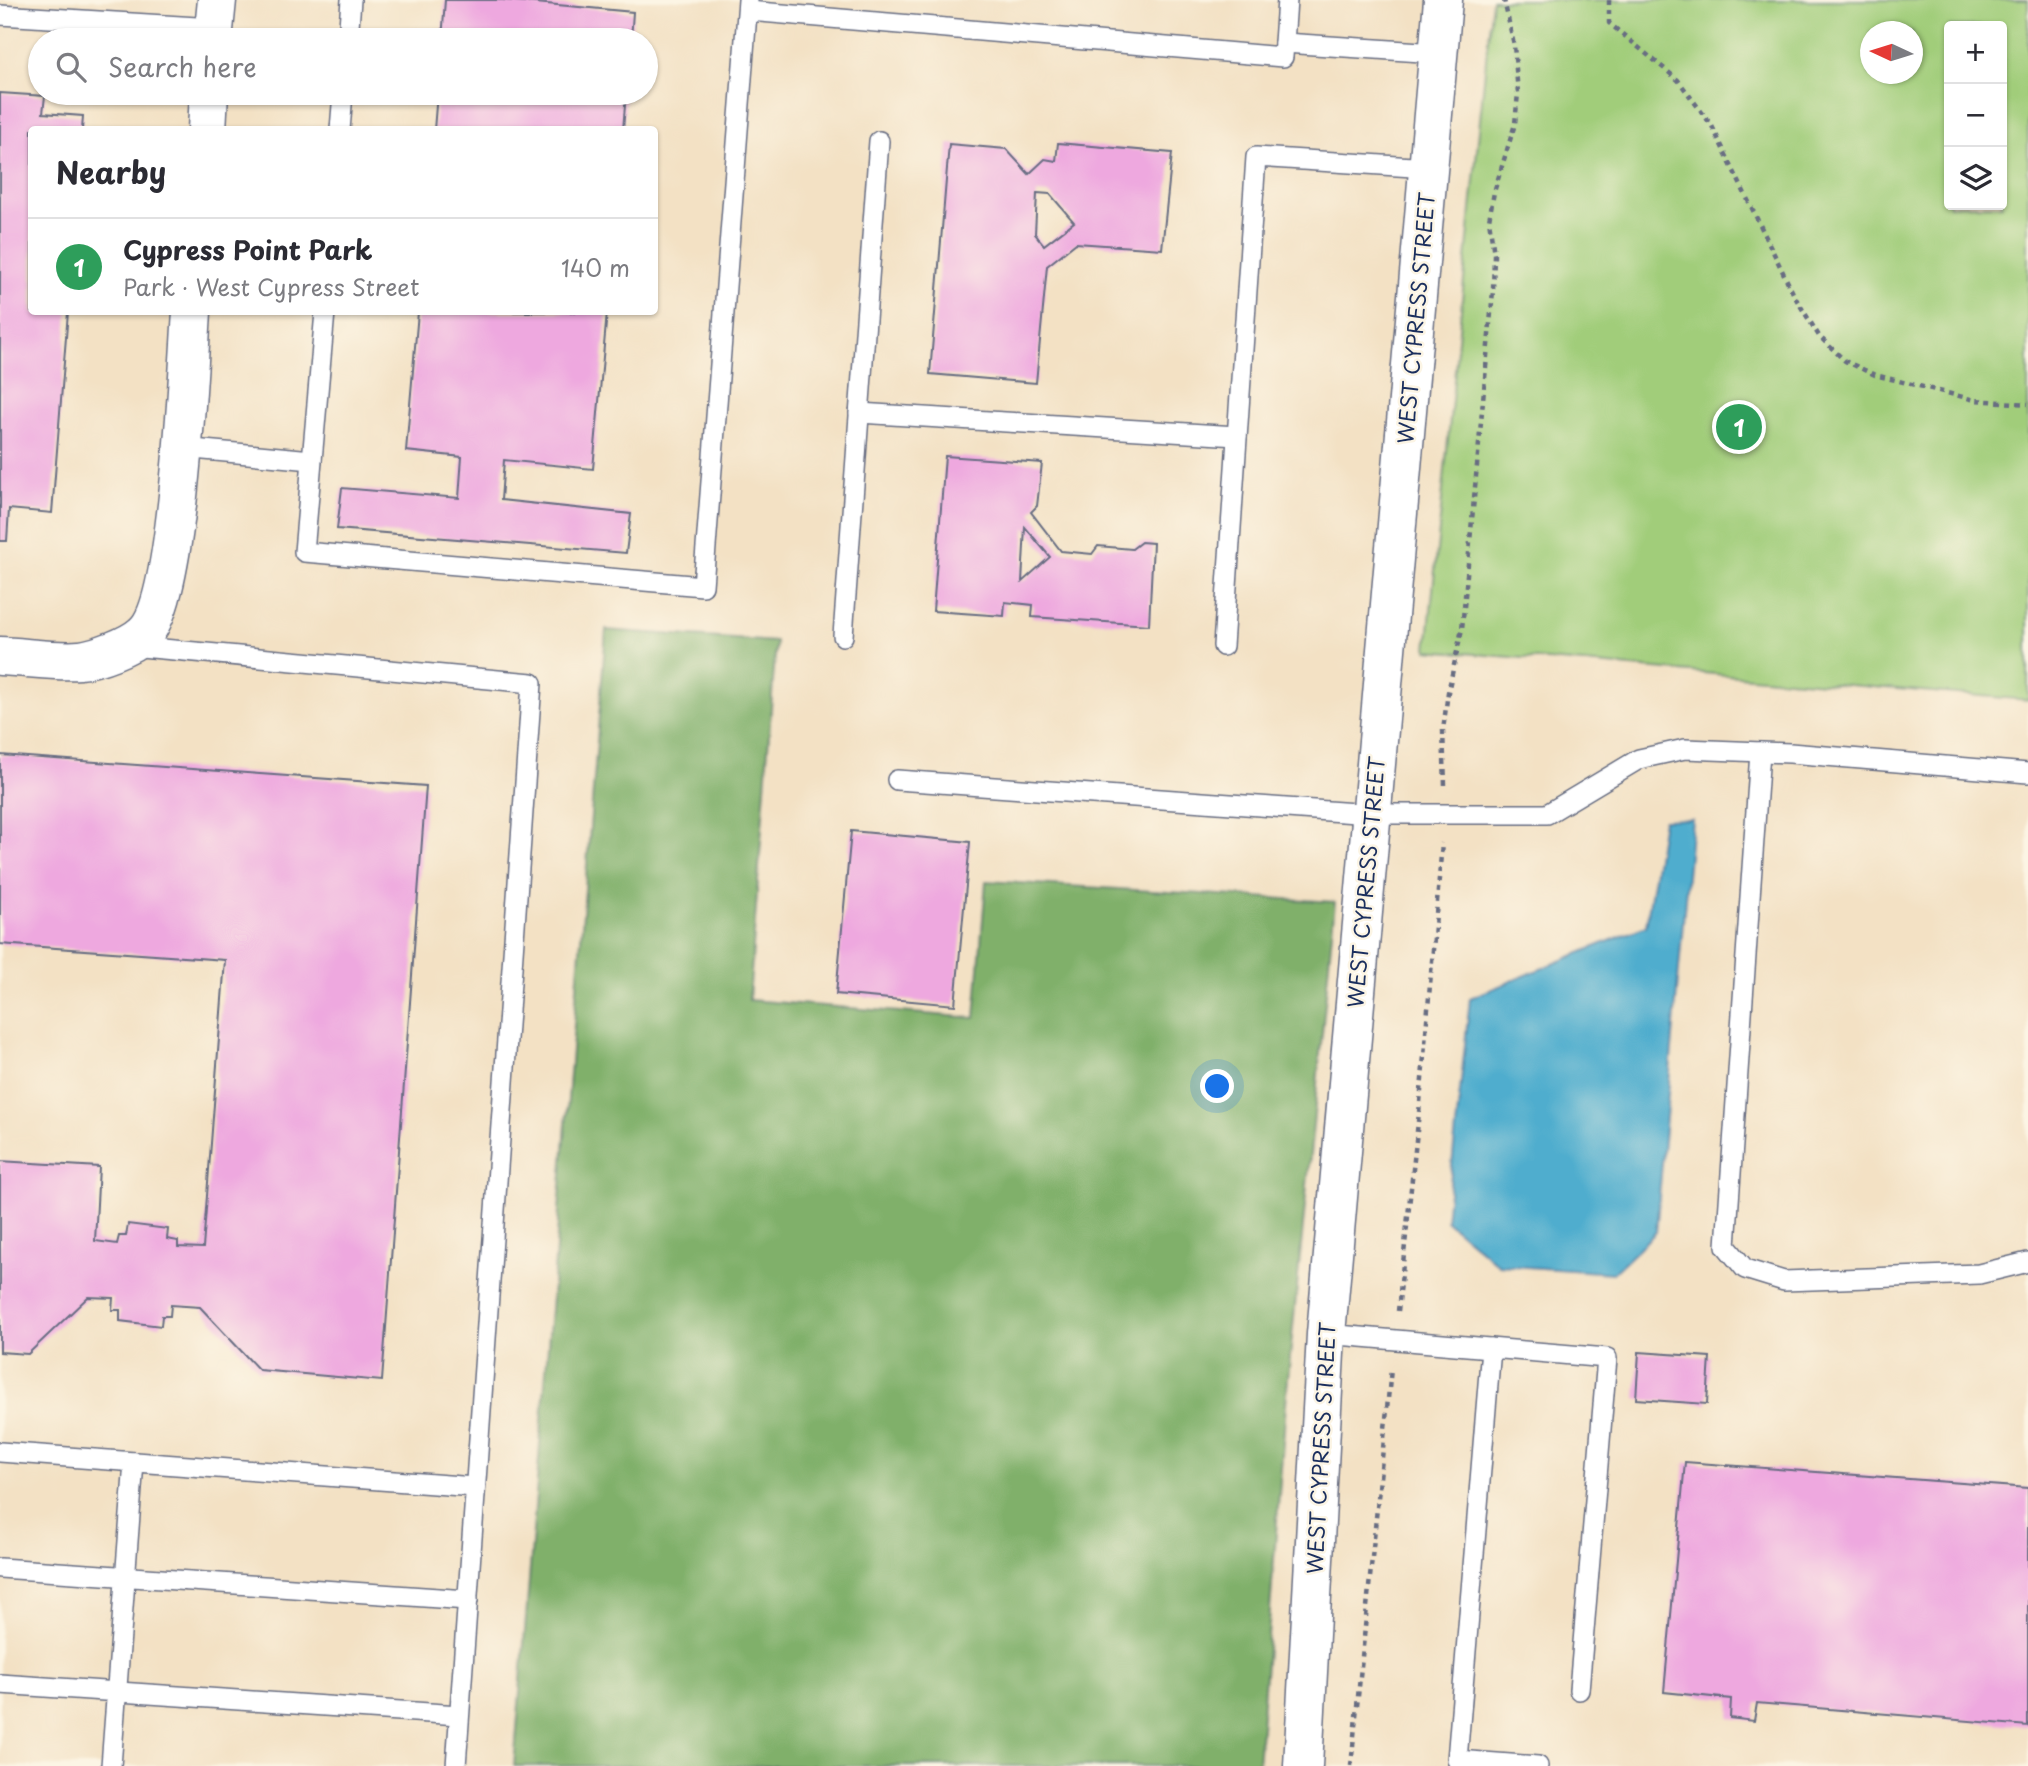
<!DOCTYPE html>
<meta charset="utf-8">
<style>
body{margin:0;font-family:"Playpen Sans",sans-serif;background:#f2f2f3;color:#2b2b33}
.controls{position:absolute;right:21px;top:21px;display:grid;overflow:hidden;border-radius:7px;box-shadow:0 2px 5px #0004}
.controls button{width:63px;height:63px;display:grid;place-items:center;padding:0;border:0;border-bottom:2px solid #e1e1e2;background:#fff;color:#2b2b33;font:35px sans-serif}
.compass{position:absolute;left:1860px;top:21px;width:63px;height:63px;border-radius:50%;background:#fff;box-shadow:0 2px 5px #0004;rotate:274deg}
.you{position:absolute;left:1218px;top:1087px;width:24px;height:24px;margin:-18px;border:5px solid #fff;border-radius:50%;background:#1a73e8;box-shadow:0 0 0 10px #1a73e833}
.badge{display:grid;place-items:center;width:46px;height:46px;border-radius:50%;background:#ea580c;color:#fff;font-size:23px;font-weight:700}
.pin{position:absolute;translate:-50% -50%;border:4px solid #fff;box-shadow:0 2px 7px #0006}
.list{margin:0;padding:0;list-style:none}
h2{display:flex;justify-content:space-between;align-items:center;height:91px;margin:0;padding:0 28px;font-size:30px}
h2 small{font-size:23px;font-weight:400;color:#7c7c81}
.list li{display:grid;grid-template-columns:46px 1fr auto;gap:21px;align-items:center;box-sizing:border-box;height:98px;padding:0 28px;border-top:2px solid #e1e1e2}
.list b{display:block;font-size:26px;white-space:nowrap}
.list p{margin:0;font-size:23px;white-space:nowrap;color:#7c7c81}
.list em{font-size:23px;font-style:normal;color:#7c7c81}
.icon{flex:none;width:38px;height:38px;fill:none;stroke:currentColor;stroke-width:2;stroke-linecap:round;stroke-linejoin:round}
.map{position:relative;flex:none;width:2028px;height:1766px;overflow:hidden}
.search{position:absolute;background:#fff;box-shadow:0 2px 5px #0004;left:28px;top:28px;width:630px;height:77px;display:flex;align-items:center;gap:18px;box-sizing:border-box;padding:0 24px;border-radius:38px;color:#7c7c81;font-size:26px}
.panel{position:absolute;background:#fff;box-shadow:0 2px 5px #0004;left:28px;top:126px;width:630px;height:189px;border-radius:7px}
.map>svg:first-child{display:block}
</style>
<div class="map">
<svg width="2028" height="1766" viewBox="0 0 2028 1766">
<rect width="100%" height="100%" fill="#fcf5e5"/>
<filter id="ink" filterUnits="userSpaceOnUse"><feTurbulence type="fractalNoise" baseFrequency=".0143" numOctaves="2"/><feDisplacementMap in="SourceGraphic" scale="14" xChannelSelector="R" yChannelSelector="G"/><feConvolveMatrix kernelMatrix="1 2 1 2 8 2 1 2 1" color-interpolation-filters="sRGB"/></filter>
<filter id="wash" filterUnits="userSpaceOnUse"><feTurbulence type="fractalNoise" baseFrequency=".00686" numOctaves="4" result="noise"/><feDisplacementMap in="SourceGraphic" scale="28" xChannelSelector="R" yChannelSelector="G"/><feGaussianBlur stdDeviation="1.57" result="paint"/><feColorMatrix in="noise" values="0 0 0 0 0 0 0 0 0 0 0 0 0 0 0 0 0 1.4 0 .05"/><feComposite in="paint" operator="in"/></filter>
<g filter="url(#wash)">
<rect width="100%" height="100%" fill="#f3e1c4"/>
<!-- green -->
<path fill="#a1cd7a" stroke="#5e7e6c" stroke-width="2" fill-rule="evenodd" d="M 1492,0 L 2028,0 L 2028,700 L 1427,650 ZM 1949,26 L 2002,26 L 2002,205 L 1949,205 ZM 1870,32 L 1912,32 L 1912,74 L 1870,74 Z"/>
<!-- forest -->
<path fill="#80b06a" stroke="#4e7064" stroke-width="2" d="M 606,630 L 776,642 L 749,1000 L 975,1018 L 986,881 L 1335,902 L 1288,1378 L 1258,1766 L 514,1766 Z"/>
<!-- water -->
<path fill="#50adce" stroke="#366e96" stroke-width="2" d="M 1692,819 L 1656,1232 L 1613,1273 L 1499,1265 L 1446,1221 L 1470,998 L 1646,926 L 1663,820 Z"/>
<g id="blocks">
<!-- building -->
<g fill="#eea8df" fill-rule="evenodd">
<path d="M 445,0 L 503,0 L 633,12 L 631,40 L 442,40 Z"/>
<path d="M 0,93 L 45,96 L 43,113 L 83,116 L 82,130 L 32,130 L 32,312 L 68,312 L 52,513 L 9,509 L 7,541 L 0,541 Z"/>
<path d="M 437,93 L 626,93 L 623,130 L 434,130 Z"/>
<path d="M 1058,143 L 1172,153 L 1162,249 L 1076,243 L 1047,266 L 1036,383 L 930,374 L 949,144 L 1006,149 L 1029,174 L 1045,159 L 1056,161 ZM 1037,193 L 1050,194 L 1074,222 L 1044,245 L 1035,234 Z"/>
<path d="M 418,312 L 607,312 L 593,469 L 504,460 L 501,500 L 631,514 L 626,553 L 337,529 L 342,488 L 459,498 L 462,457 L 406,451 Z"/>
<path d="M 945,456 L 1042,463 L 1037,506 L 1031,512 L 1061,551 L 1092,554 L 1098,546 L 1132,549 L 1141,542 L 1153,543 L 1149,625 L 1032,617 L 1033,605 L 1005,602 L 1004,616 L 933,611 ZM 1025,527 L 1050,557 L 1022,582 Z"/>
<path d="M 0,755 L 426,786 L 382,1381 L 259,1370 L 200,1307 L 171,1305 L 170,1316 L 162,1316 L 161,1326 L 120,1321 L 120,1310 L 112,1310 L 113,1298 L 88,1297 L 28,1354 L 0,1352 L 0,1161 L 99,1167 L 95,1241 L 117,1244 L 119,1236 L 126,1236 L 128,1224 L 168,1229 L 167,1239 L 178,1241 L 178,1247 L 203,1248 L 225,960 L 0,944 Z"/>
<path d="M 851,831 L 970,842 L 955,1005 L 836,994 Z"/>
<path d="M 1639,1352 L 1710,1357 L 1707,1404 L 1636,1399 Z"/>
<path d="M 1685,1462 L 2028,1488 L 2028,1726 L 1757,1703 L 1754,1721 L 1730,1718 L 1731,1699 L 1664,1692 Z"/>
</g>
</g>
</g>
<g filter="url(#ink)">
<use href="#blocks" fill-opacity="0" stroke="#676d82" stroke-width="2"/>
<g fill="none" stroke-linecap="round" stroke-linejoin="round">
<defs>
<g id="service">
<path d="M 748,11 L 1283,57 L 1287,0"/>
<path d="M 0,15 L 214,28"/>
<path d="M 348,40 L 351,0"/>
<path d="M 1284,43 L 1437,53"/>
<path d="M 340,130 L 343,93"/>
<path d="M 325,312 L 304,552 L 703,586 L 748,0"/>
<path d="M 859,413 L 1237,436"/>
<path d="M 182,448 L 312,460"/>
<path d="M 843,636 L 879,141"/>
<path d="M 130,646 L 532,683 L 456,1766"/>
<path d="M 1223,646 L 1256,157 L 1429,168"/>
<path d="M 1760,752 L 1726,1246 L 1745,1269 L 1784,1281 L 1979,1274 L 2028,1262"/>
<path d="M 897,780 L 1370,814 L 1547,814 L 1639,759 L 1685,749 L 1790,753 L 2028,773"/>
<path d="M 1326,1334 L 1607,1358 L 1579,1690"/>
<path d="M 1491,1348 L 1457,1760 L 1538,1766"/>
<path d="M 0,1452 L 475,1487"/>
<path d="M 0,1568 L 468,1600"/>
<path d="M 0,1684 L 459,1715"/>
<path d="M 111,1766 L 134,1462"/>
</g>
<g id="minor">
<path d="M 213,40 L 217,0"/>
<path d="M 207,130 L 209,93"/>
<path d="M 0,656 C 25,657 56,662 80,660 C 97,658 130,646 143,634 C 179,604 188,367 192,312"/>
</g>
<path id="tertiary" d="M 1303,1766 L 1326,1334 L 1443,0"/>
</defs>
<!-- service casing -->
<use href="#service" stroke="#676d82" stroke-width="22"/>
<!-- minor casing -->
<use href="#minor" stroke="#676d82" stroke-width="41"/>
<!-- tertiary casing -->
<use href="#tertiary" stroke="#676d82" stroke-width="41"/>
<!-- path -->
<g stroke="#676d82" stroke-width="4.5" stroke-dasharray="5 5" stroke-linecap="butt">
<path d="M 1609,0 L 1609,23 L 1678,80 L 1712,126 L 1795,297 L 1819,336 L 1845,361 L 1875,375 L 1975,400 L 2028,404"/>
<path d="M 1445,785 L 1443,730 L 1448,692 L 1462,629 L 1493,291 L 1494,254 L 1489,220 L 1494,192 L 1515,124 L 1518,93 L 1514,45 L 1504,0"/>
<path d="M 1398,1311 L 1420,1103 L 1442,843"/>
<path d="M 1351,1766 L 1391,1369"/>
</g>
<!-- service -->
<use href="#service" stroke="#fff" stroke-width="19"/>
<!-- minor -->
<use href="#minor" stroke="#fff" stroke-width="38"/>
<!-- tertiary -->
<use href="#tertiary" stroke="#fff" stroke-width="38"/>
</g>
</g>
<g text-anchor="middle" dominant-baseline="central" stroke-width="5" stroke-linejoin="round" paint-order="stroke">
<!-- street labels -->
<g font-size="21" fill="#1b2f5e" stroke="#fcf5e5">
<text transform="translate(1415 318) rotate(-85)">WEST CYPRESS STREET</text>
<text transform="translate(1365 882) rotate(-85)">WEST CYPRESS STREET</text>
<text transform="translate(1320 1448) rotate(-87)">WEST CYPRESS STREET</text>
</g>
</g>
</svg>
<div class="controls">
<button>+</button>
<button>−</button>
<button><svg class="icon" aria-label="layers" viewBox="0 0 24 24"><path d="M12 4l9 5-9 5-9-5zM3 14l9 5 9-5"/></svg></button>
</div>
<svg class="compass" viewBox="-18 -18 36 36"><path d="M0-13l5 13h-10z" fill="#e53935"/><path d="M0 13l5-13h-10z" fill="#7c7c81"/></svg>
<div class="you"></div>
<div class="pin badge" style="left:1739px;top:427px;background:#2e9e5b">1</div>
<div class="search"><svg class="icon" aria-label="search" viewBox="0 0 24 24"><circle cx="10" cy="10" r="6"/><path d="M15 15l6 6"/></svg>Search here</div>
<section class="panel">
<h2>Nearby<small></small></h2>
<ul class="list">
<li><span class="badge" style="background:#2e9e5b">1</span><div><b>Cypress Point Park</b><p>Park · West Cypress Street</p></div><em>140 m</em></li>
</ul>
</section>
</div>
